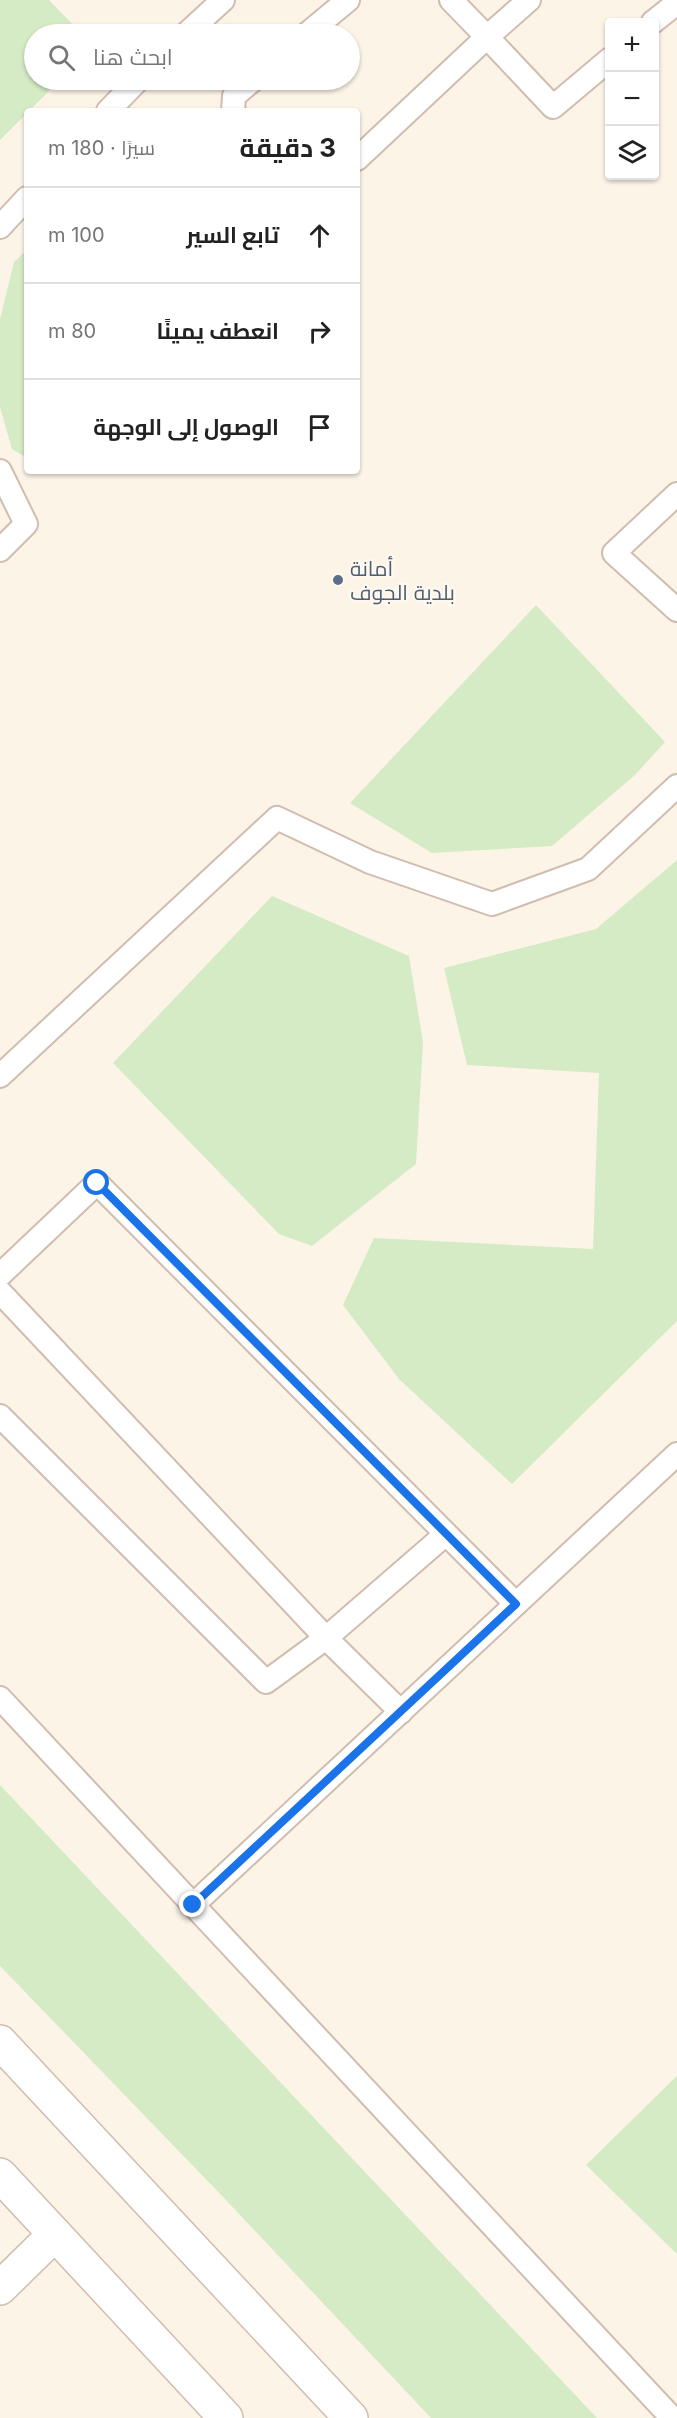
<!DOCTYPE html>
<html lang="ar">
<meta charset="utf-8">
<style>
body{margin:0;font-family:Inter,Cairo,sans-serif;background:#f6f6f6;color:#222;direction:rtl}
.controls{position:absolute;right:18px;top:18px;display:grid;overflow:hidden;border-radius:6px;box-shadow:0 2px 4px #0004}
.controls button{width:54px;height:54px;display:grid;place-items:center;padding:0;border:0;border-bottom:2px solid #e0e0e0;background:#fff;color:#222;font:30px sans-serif}
.stop{position:absolute;width:18px;height:18px;margin:-14px;border:4px solid #1a73e8;border-radius:50%;background:#fff}
.stop.end{background:#1a73e8;border-color:#fff;box-shadow:0 2px 6px #0008}
.list{margin:0;padding:0;list-style:none}
h2{display:flex;justify-content:space-between;align-items:center;height:78px;margin:0;padding:0 24px;font-size:26px}
h2 small{font-size:20px;font-weight:400;color:#767676}
.list li{display:grid;grid-template-columns:39px 1fr auto;gap:18px;align-items:center;box-sizing:border-box;height:96px;padding:0 24px;border-top:2px solid #e0e0e0}
.list b{display:block;font-size:22px;white-space:nowrap}
.list em{font-size:20px;font-style:normal;color:#767676}
.icon{flex:none;width:33px;height:33px;fill:none;stroke:currentColor;stroke-width:2;stroke-linecap:round;stroke-linejoin:round}
.map{position:relative;flex:none;width:677px;height:2418px;overflow:hidden;direction:ltr}
.search{position:absolute;background:#fff;box-shadow:0 2px 4px #0004;left:24px;top:24px;width:336px;height:66px;display:flex;align-items:center;gap:15px;box-sizing:border-box;padding:0 21px;border-radius:33px;color:#767676;font-size:22px}
.panel{position:absolute;background:#fff;box-shadow:0 2px 4px #0004;left:24px;top:108px;width:336px;height:366px;border-radius:6px;direction:rtl}
.map>svg:first-child{display:block}
</style>
<div class="map">
<svg width="677" height="2418" viewBox="0 0 677 2418">
<rect width="100%" height="100%" fill="#fcf4e7"/>
<!-- green -->
<g fill="#d5ebc5">
<path d="M 0,0 L 49,0 L 82,34 L 34,34 L 34,80 L 60,80 L 0,140 Z"/>
<path d="M 27,250 L 27,458 L 12,449 L 0,407 L 0,319 L 14,262 Z"/>
<path d="M 536,605 L 665,742 L 635,775 L 552,846 L 432,853 L 350,803 Z"/>
<path d="M 677,860 L 677,1321 L 512,1484 L 399,1379 L 343,1305 L 374,1238 L 593,1249 L 599,1073 L 467,1065 L 444,968 L 596,929 Z"/>
<path d="M 272,896 L 409,956 L 423,1042 L 416,1164 L 312,1246 L 279,1234 L 113,1063 Z"/>
<path d="M 0,1785 L 597,2418 L 431,2418 L 225,2199 L 0,1966 Z"/>
<path d="M 677,2076 L 677,2254 L 586,2165 Z"/>
</g>
<g fill="none" stroke-linecap="round" stroke-linejoin="round">
<defs>
<g id="service">
<path d="M 451,0 L 487,37 L 529,0"/>
<path d="M 653,22 L 677,3"/>
<path d="M 186,34 L 223,0"/>
<path d="M 307,34 L 348,0"/>
<path d="M 108,111 L 138,80"/>
<path d="M 233,111 L 234,96 L 253,80"/>
<path d="M 357,159 L 487,37 L 553,107 L 610,59"/>
<path d="M 0,227 L 27,198"/>
<path d="M 0,471 L 26,524 L 0,550"/>
<path d="M 677,494 L 614,553 L 677,610"/>
<path d="M 0,1076 L 277,818 L 370,862 L 492,904 L 588,869 L 677,786"/>
<path d="M 0,1275 L 97,1183 L 516,1604"/>
<path d="M 0,1292 L 326,1638 L 446,1534"/>
<path d="M 0,1416 L 266,1682 L 326,1638 L 401,1712"/>
<path d="M 0,1698 L 672,2418"/>
<path d="M 193,1905 L 677,1454"/>
</g>
<path id="minor" d="M 0,2288 L 55,2234"/>
<g id="tertiary">
<path d="M 0,2042 L 351,2418"/>
<path d="M 0,2175 L 226,2418"/>
</g>
</defs>
<!-- service casing -->
<use href="#service" stroke="#d1bdaf" stroke-width="26"/>
<!-- minor casing -->
<use href="#minor" stroke="#d1bdaf" stroke-width="36"/>
<!-- tertiary casing -->
<use href="#tertiary" stroke="#d1bdaf" stroke-width="36"/>
<!-- service -->
<use href="#service" stroke="#fff" stroke-width="22"/>
<!-- minor -->
<use href="#minor" stroke="#fff" stroke-width="33"/>
<!-- tertiary -->
<use href="#tertiary" stroke="#fff" stroke-width="33"/>
</g>
<g fill="none" stroke-linecap="round" stroke-linejoin="round">
<!-- route -->
<path stroke="#1a73e8" stroke-width="8" d="M 97,1183 L 516,1604 L 193,1905"/>
</g>
<!-- markers -->
<circle fill="#5c6f8a" stroke="#fff8ee" stroke-width="2" cx="338" cy="580" r="6"/>
<g text-anchor="middle" dominant-baseline="central" stroke-width="5" stroke-linejoin="round" paint-order="stroke">
<!-- service labels -->
<g font-size="21" fill="#4e5e75" stroke="#fff8ee" text-anchor="start">
<text x="350" y="568">أمانة<tspan x="350" dy="24">بلدية الجوف</tspan></text>
</g>
</g>
</svg>
<div class="controls">
<button>+</button>
<button>−</button>
<button><svg class="icon" aria-label="layers" viewBox="0 0 24 24"><path d="M12 4l9 5-9 5-9-5zM3 14l9 5 9-5"/></svg></button>
</div>
<div class="stop" style="left:97px;top:1183px"></div>
<div class="stop end" style="left:193px;top:1905px"></div>
<div class="search"><svg class="icon" aria-label="search" viewBox="0 0 24 24"><circle cx="10" cy="10" r="6"/><path d="M15 15l6 6"/></svg>ابحث هنا</div>
<section class="panel">
<h2>3 دقيقة<small>سيرًا · 180 m</small></h2>
<ul class="list">
<li><svg class="icon" aria-label="ahead" viewBox="0 0 24 24"><path d="M12 20V5M6 11l6-6 6 6"/></svg><div><b>تابع السير</b></div><em>100 m</em></li>
<li><svg class="icon" aria-label="right" viewBox="0 0 24 24"><path d="M7 20v-9h11M14 6l5 5-5 5"/></svg><div><b>انعطف يمينًا</b></div><em>80 m</em></li>
<li><svg class="icon" aria-label="arrive" viewBox="0 0 24 24"><path d="M6 21V4h12l-3 4 3 4H6"/></svg><div><b>الوصول إلى الوجهة</b></div></li>
</ul>
</section>
</div>
